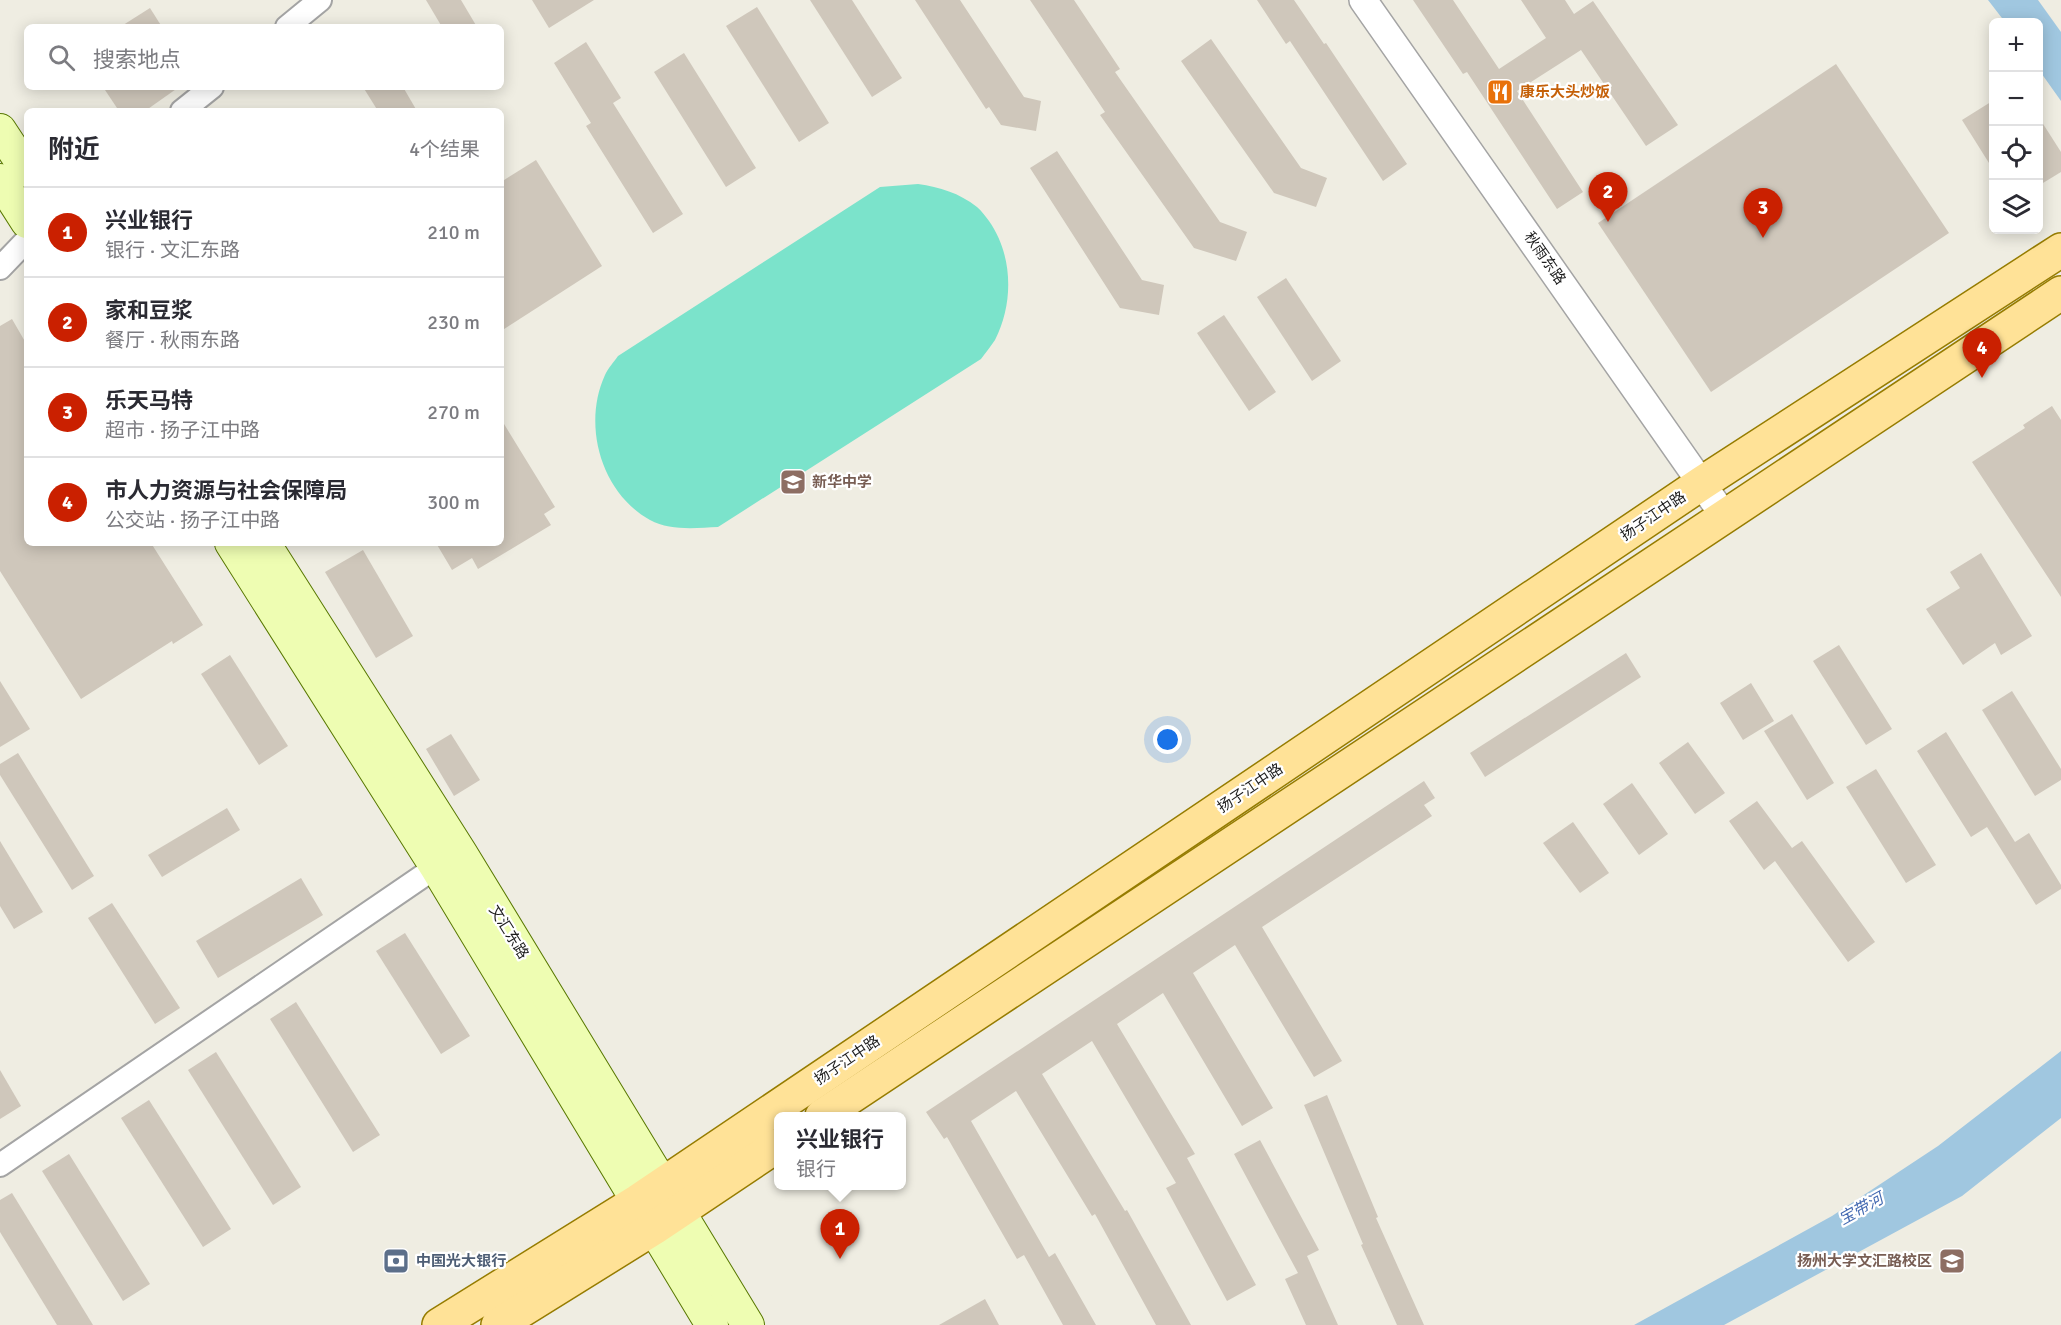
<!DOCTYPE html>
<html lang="zh">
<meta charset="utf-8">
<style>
body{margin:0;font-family:Signika,"Noto Sans SC",sans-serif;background:#f2f2f3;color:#2b2b33}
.controls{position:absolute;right:18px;top:18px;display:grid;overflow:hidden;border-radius:9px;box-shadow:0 3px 15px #0003}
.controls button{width:54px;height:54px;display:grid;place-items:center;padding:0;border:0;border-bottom:2px solid #e1e1e2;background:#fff;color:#2b2b33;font:30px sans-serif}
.you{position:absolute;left:1168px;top:740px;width:21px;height:21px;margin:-15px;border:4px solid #fff;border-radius:50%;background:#1a73e8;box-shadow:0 0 0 9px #1a73e833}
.badge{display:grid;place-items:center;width:39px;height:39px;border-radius:50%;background:#ca2000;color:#fff;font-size:20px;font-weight:700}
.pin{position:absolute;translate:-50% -50px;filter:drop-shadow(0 2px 3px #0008)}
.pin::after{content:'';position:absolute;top:32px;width:21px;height:18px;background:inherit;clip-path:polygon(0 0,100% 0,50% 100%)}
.popup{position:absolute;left:774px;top:1112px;width:132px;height:78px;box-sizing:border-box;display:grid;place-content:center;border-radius:9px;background:#fff;filter:drop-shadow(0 2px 4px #0005);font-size:20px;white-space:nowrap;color:#7c7c81}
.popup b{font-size:22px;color:#2b2b33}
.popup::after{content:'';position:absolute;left:50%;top:100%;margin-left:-12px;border:12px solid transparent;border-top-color:#fff}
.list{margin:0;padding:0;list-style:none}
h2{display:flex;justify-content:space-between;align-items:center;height:78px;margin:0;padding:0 24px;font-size:26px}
h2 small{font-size:20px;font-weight:400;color:#7c7c81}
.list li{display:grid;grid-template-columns:39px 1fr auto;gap:18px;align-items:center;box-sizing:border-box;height:90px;padding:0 24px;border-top:2px solid #e1e1e2}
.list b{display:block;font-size:22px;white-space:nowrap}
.list p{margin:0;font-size:20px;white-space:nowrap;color:#7c7c81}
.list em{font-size:20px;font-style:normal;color:#7c7c81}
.icon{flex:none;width:33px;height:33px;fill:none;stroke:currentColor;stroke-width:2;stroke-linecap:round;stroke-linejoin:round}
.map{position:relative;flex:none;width:2061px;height:1325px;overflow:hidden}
.search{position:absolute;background:#fff;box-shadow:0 3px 15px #0003;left:24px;top:24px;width:480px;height:66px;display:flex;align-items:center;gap:15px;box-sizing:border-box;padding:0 21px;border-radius:9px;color:#7c7c81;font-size:22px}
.panel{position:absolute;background:#fff;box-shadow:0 3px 15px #0003;left:24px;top:108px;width:480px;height:438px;border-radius:9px}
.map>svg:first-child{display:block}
</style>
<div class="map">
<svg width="2061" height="1325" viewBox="0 0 2061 1325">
<rect width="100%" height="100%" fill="#efede2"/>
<!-- pitch -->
<path fill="#7be3cb" d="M 918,184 C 940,187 959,193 977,207 C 982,211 985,216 989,221 C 1013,255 1014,303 995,340 C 991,346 986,352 981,359 L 718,527 C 696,528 670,531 650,520 C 601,493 582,425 605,375 C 608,368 614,362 618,356 L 880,187 Z"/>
<!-- water -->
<g fill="#a0c7e0">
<path d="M 1988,0 L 2038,0 L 2061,32 L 2061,101 L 2039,70 L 2038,22 L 2005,22 Z"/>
<path d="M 2061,1051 L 2061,1118 L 1962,1196 L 1724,1325 L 1634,1325 L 1832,1216 L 1938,1146 Z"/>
</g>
<!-- building -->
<g fill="#cfc7bb">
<path d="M 426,0 L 461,0 L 477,27 L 442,27 Z"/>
<path d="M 532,0 L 594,0 L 549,28 Z"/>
<path d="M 810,0 L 852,0 L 902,78 L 872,97 Z"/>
<path d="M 915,0 L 960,0 L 1024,97 L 1041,101 L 1036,131 L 1001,125 L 989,107 L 986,109 Z"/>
<path d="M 1030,0 L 1074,0 L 1120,69 L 1115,72 L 1220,222 L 1247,232 L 1236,261 L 1194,248 L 1100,115 L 1105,112 Z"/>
<path d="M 1257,0 L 1294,0 L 1324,44 L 1326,43 L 1407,164 L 1383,181 L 1290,41 L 1286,44 Z"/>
<path d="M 1413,0 L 1453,0 L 1499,69 L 1546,38 L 1521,0 L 1565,0 L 1574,14 L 1593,1 L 1678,125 L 1646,146 L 1581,50 L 1517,91 L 1583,192 L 1557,209 L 1467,72 L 1463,74 Z"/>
<path d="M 757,7 L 829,123 L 799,142 L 726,26 Z"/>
<path d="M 150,8 L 162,27 L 120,27 Z"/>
<path d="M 1211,39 L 1301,168 L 1327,178 L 1316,207 L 1274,193 L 1181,61 Z"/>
<path d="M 586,42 L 621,98 L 613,103 L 683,214 L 653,233 L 586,126 L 591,123 L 554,63 Z"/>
<path d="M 684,53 L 756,168 L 726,187 L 654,72 Z"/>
<path d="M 1836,64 L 1949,233 L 1711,392 L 1598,223 Z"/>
<path d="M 103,87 L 179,87 L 145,111 L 119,111 Z"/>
<path d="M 363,87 L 403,87 L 417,111 L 378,111 Z"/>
<path d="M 1994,100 L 1994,171 L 1962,120 Z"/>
<path d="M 2038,116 L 2061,152 L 2061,172 L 2038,186 Z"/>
<path d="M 1057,151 L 1142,280 L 1164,285 L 1159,315 L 1120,308 L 1030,168 Z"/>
<path d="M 536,160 L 602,266 L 501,331 L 501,182 Z"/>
<path d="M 1286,278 L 1341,361 L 1312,381 L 1257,297 Z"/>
<path d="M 1224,315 L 1276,392 L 1249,411 L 1197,333 Z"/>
<path d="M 12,319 L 27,345 L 27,543 L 151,543 L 203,625 L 173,644 L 172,641 L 81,699 L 0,571 L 0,326 Z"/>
<path d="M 2052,406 L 2061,420 L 2061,597 L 1972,462 L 2025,428 L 2023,425 Z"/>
<path d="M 501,419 L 555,507 L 544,514 L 551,525 L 478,569 L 472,558 L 452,570 L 436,543 L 501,543 Z"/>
<path d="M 363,550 L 413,636 L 376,658 L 325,572 Z"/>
<path d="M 1981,553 L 2032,636 L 2001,655 L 1995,643 L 1963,665 L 1926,609 L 1960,588 L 1950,572 Z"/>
<path d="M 1839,645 L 1892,729 L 1866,745 L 1813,661 Z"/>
<path d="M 1626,653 L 1641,677 L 1485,777 L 1470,753 Z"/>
<path d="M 230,655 L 288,746 L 259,765 L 201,674 Z"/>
<path d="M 0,681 L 30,729 L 0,747 Z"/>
<path d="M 1751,683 L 1774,721 L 1743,740 L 1720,703 Z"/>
<path d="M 2012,691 L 2061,769 L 2061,780 L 2035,796 L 1982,710 Z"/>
<path d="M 1792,714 L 1834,783 L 1807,800 L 1764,731 Z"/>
<path d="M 1946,732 L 2015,842 L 2029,833 L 2061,885 L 2061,889 L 2036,905 L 1987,827 L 1971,837 L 1917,751 Z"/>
<path d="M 451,734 L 480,780 L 454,796 L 426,749 Z"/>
<path d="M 1688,742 L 1725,793 L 1695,814 L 1659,763 Z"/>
<path d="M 18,753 L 94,876 L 72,890 L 0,775 L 0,764 Z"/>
<path d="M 1876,769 L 1936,865 L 1906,883 L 1846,787 Z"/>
<path d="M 1424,781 L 1435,798 L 1424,805 L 1432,816 L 1262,927 L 1342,1061 L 1314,1077 L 1235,945 L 1193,973 L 1273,1108 L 1242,1126 L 1163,993 L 1117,1024 L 1195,1154 L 1187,1158 L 1256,1285 L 1227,1301 L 1166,1188 L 1176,1183 L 1092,1041 L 1042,1074 L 1125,1211 L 1127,1210 L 1191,1325 L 1156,1325 L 1095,1214 L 1092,1216 L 1016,1091 L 971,1121 L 1049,1257 L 1055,1253 L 1096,1325 L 1063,1325 L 1024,1255 L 1017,1259 L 947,1137 L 944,1139 L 926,1112 Z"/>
<path d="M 1632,783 L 1668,834 L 1639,855 L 1603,804 Z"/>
<path d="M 1757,801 L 1792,848 L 1802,841 L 1875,942 L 1848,962 L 1775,861 L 1764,870 L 1729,821 Z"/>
<path d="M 227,808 L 240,830 L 162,877 L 148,855 Z"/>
<path d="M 1573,822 L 1609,873 L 1580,893 L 1543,843 Z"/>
<path d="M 0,841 L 43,912 L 14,929 L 0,906 Z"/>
<path d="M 301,878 L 323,915 L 218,978 L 196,941 Z"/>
<path d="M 112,903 L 180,1008 L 155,1024 L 88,918 Z"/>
<path d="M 405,933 L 470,1036 L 441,1054 L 376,951 Z"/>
<path d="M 296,1002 L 380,1135 L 353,1152 L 270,1019 Z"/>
<path d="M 216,1052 L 301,1187 L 273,1205 L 188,1070 Z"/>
<path d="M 0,1070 L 21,1106 L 0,1119 Z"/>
<path d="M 1327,1095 L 1378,1217 L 1376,1218 L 1424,1325 L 1397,1325 L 1361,1245 L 1363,1244 L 1304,1105 Z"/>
<path d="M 149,1100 L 231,1229 L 203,1247 L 121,1118 Z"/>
<path d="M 1260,1140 L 1319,1250 L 1307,1256 L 1338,1325 L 1306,1325 L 1285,1279 L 1298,1273 L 1234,1154 Z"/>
<path d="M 69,1154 L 150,1284 L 123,1301 L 42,1171 Z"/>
<path d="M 12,1193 L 93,1325 L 57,1325 L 0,1232 L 0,1200 Z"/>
<path d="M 985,1299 L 999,1325 L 939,1325 Z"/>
</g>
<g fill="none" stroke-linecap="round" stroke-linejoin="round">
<defs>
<g id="minor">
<path d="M 287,27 L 320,0"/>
<path d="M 182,111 L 212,87"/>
<path d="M 0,268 L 27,240"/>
<path d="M 0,1165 L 436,867"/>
</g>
<path id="tertiary" d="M 1363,0 L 1725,517"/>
<g id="secondary">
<path d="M 0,130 L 27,171"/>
<path d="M 0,180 L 27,222"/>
<path d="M 231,543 L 436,867 L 712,1325"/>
<path d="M 264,543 L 461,853 L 748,1325"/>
</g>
<g id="primary">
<path d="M 822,1116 L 2061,293"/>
<path d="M 439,1325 L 638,1201 L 1702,483 L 2061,250"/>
<path d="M 498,1325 L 654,1228 L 778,1145"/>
</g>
</defs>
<!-- minor casing -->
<use href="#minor" stroke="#a4a4a4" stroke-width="26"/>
<!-- tertiary casing -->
<use href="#tertiary" stroke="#a4a4a4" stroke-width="30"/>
<!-- secondary casing -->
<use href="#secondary" stroke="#587800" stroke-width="34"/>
<!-- primary casing -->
<use href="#primary" stroke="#967c00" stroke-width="36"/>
<!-- minor -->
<use href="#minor" stroke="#fff" stroke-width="22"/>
<!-- tertiary -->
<use href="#tertiary" stroke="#fff" stroke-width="27"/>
<!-- secondary -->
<use href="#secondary" stroke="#eefdb2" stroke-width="32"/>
<!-- primary -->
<use href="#primary" stroke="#ffe297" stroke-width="33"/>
</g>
<!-- icons -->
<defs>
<symbol id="restaurant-square" viewBox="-11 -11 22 22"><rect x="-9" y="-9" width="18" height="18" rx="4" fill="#e8710a" stroke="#fff"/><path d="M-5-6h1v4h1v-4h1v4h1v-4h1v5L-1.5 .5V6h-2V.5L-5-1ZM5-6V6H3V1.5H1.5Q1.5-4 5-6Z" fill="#fff"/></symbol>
<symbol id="school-square" viewBox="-11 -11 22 22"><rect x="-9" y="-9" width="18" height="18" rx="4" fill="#8d6e63" stroke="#fff"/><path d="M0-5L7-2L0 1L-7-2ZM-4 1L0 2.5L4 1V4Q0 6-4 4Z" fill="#fff"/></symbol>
<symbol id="bank-square" viewBox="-11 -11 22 22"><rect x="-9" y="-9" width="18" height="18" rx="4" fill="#5c6f8a" stroke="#fff"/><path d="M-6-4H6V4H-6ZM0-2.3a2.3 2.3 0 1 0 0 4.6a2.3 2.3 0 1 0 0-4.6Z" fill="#fff"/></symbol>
<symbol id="university-square" viewBox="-11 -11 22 22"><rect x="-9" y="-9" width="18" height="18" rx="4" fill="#8d6e63" stroke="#fff"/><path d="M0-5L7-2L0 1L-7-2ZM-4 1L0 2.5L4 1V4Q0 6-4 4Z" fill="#fff"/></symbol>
</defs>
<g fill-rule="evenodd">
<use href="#restaurant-square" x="1485" y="77" width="30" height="30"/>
<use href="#school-square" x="778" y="467" width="30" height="30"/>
<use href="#bank-square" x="381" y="1246" width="30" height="30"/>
<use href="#university-square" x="1937" y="1246" width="30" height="30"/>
</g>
<g text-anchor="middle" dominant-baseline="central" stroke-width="4.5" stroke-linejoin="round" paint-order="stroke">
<!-- food labels -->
<g font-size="15" font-weight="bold" fill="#c56008" stroke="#fff" text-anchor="start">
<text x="1520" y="92">康乐大头炒饭</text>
</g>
<!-- street labels -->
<g font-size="15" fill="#1d1d1d" stroke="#fff">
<text transform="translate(1545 258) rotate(55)">秋雨东路</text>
<text transform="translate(1653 516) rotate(-34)">扬子江中路</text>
<text transform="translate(1250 788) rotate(-34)">扬子江中路</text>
<text transform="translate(509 932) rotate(58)">文汇东路</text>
<text transform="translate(847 1060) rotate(-34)">扬子江中路</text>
</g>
<!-- education labels -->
<g font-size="15" font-weight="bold" fill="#785e54" stroke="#fff" text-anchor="start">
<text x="812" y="482">新华中学</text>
<text x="1932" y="1261" text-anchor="end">扬州大学文汇路校区</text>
</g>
<!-- service labels -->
<g font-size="15" font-weight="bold" fill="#4e5e75" stroke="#fff" text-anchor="start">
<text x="416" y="1261">中国光大银行</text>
</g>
<!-- water labels -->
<g font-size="16" font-style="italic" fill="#446ab2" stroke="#fff">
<text transform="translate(1861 1209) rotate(-29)">宝带河</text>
</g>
</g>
</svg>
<div class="controls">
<button>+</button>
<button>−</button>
<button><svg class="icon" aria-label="locate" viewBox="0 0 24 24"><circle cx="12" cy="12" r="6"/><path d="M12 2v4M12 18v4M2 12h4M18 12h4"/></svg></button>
<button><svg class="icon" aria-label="layers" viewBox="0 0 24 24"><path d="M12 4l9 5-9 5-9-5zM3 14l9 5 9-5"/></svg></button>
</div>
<div class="you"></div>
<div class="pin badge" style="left:840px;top:1259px">1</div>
<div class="popup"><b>兴业银行</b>银行</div>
<div class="pin badge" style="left:1608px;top:222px">2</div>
<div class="pin badge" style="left:1763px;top:238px">3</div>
<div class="pin badge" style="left:1982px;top:378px">4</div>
<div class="search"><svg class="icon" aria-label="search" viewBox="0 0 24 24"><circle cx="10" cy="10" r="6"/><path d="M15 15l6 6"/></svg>搜索地点</div>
<section class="panel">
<h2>附近<small>4个结果</small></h2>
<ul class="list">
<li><span class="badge">1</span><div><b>兴业银行</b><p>银行 · 文汇东路</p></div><em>210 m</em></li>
<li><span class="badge">2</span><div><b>家和豆浆</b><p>餐厅 · 秋雨东路</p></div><em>230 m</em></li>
<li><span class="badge">3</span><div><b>乐天马特</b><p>超市 · 扬子江中路</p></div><em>270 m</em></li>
<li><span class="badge">4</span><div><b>市人力资源与社会保障局</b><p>公交站 · 扬子江中路</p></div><em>300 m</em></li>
</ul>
</section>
</div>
